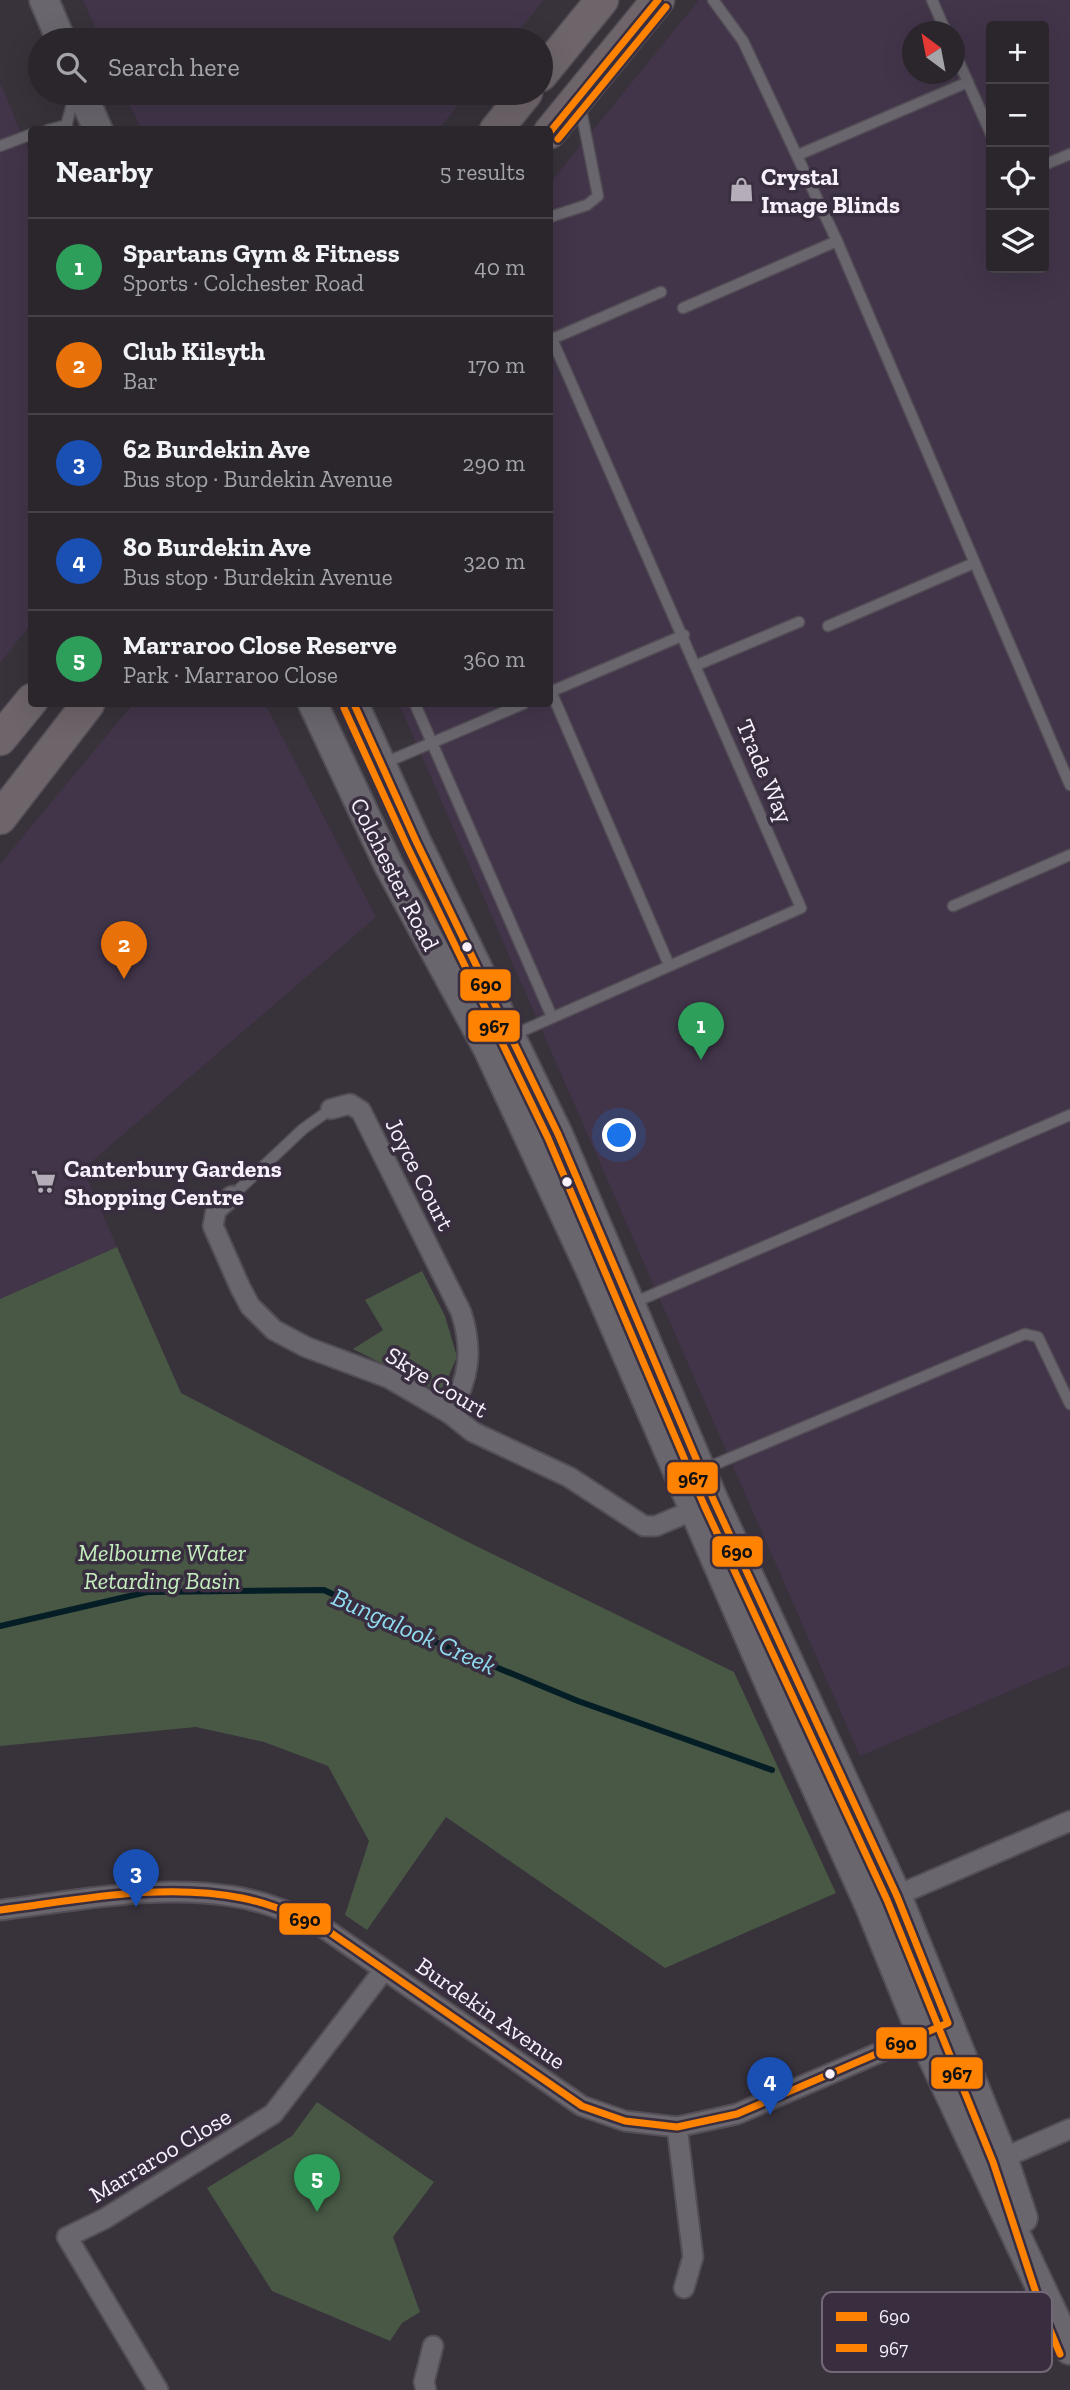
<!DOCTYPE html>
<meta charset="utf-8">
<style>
body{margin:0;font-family:"Zilla Slab",serif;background:#363238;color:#f1f3f6}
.controls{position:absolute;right:21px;top:21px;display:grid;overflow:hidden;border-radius:7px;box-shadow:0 7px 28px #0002}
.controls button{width:63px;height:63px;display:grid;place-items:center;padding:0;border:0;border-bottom:2px solid #464348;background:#2a262c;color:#f1f3f6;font:35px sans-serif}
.compass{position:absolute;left:902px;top:21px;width:63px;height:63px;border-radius:50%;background:#2a262c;box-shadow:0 7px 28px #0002;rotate:328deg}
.you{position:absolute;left:620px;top:1136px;width:24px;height:24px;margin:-18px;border:5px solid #fff;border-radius:50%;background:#1a73e8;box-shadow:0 0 0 10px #1a73e833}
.badge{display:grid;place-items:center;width:46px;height:46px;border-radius:50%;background:#db2777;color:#fff;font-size:23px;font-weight:700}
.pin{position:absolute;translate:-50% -58px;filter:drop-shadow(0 2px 4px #0008)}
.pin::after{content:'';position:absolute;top:37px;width:24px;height:21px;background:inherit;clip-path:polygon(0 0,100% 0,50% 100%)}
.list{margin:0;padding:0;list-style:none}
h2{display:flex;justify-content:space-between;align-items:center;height:91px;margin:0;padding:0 28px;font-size:30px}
h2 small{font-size:23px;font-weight:400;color:#a5a5a9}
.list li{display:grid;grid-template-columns:46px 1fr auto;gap:21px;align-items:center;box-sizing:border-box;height:98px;padding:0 28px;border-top:2px solid #464348}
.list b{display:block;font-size:26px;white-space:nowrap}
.list p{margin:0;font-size:23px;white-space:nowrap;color:#a5a5a9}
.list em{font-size:23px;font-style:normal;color:#a5a5a9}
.icon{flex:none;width:38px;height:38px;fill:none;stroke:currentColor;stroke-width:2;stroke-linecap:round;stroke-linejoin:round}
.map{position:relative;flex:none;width:1070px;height:2390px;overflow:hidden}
.search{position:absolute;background:#2a262c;box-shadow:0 7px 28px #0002;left:28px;top:28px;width:525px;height:77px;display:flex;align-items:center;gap:18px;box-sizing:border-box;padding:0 24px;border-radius:38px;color:#a5a5a9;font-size:26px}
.panel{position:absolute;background:#2a262c;box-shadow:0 7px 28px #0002;left:28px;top:126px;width:525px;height:581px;border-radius:7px}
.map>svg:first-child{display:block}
</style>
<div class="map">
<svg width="1070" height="2390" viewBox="0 0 1070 2390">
<rect width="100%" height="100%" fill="#38323b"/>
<!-- built -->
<g fill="#42354a" fill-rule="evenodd">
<path d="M 83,0 L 544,0 L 511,40 L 101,40 Z"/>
<path d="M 699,0 L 1070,0 L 1070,1665 L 860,1756 L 399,704 L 550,704 L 550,183 ZM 991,26 L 1044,26 L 1044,268 L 991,268 ZM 912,32 L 954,32 L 954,74 L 912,74 Z"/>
<path d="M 0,83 L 32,159 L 31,624 L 0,663 Z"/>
<path d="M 124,93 L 468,93 L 438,130 L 141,129 Z"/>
<path d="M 133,704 L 265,704 L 376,917 L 83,1169 L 117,1247 L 0,1299 L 0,864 Z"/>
</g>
<!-- green -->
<g fill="#485845">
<path d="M 117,1247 L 181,1393 L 464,1540 L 734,1672 L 836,1893 L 665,1968 L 446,1817 L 367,1930 L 345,1915 L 369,1841 L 328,1766 L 264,1742 L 196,1727 L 0,1746 L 0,1299 Z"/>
<path d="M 422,1271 L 445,1316 L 457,1357 L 441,1393 L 353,1349 L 383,1330 L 365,1300 Z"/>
<path d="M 317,2102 L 434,2182 L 393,2237 L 420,2312 L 402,2323 L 390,2341 L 272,2291 L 207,2188 L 292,2136 Z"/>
</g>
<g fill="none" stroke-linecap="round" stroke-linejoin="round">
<!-- stream -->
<path stroke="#051e26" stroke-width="6" d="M 0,1626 L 147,1592 L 324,1590 L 428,1639 L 578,1701 L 772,1770"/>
<defs>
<g id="service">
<path d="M 713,0 L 743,41 L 837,241 L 1070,785"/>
<path d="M 932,0 L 946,32"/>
<path d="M 954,51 L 991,134"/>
<path d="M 48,130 L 67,125"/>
<path d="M 65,130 L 75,93"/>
<path d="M 0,146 L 32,134"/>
<path d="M 798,155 L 968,82"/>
<path d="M 1044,165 L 1070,154"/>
<path d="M 550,217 L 587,205 L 598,196 L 580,105"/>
<path d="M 683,308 L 837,241"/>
<path d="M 552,339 L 661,292"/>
<path d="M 828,626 L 974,563"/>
<path d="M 697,665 L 799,622"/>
<path d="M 550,689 L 669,965"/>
<path d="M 550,692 L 684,635"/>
<path d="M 415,704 L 552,1017"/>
<path d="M 382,764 L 523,704"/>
<path d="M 953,906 L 1070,855"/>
<path d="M 513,1035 L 801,908 L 552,339 L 550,340"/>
<path d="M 232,1196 L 303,1129 L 331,1109"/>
<path d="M 633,1303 L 1070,1115"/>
<path d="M 704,1469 L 1025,1334 L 1038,1337 L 1070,1404"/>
</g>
<g id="minor">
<path d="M 331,1109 L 350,1104 L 361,1111 L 461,1312 C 473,1349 470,1379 449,1413"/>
<path d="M 232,1196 L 216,1210 L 213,1226 L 240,1287 L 250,1306 L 274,1330 L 306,1347 L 389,1378 L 449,1413 L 473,1432 L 569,1477 L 644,1526 L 656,1526 L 703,1506"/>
<path d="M 870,1907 L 1070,1821"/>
<path d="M 0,1910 C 76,1901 155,1884 231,1896 C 261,1900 291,1913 318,1924 L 582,2106 L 625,2121 L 677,2127 L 737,2114 L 948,2023"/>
<path d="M 677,2127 L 693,2257 L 684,2288"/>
<path d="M 994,2162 L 1070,2129"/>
<path d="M 158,2390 L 67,2237 L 104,2219 L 273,2114 L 384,1970"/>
<path d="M 426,2390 L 424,2382 L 433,2346"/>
</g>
<g id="secondary">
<path d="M 44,0 L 61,40"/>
<path d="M 82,93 L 98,130"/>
<path d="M 313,704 L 389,866 L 488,1049 L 589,1267 L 770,1685 L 870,1907 L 922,2035 L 1070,2350"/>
<path d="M 354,704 L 416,841 L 558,1134 L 714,1501 L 897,1896 L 1003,2158 L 1023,2218"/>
</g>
<g id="primary">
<path d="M 541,75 L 602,0"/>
<path d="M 496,130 L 526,93"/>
<path d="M 550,132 L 658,0"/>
<path d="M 0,739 L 32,700"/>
<path d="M 0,818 L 88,704"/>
</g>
</defs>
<!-- service casing -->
<use href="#service" stroke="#534e56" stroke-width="13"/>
<!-- minor casing -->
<use href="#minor" stroke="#534e56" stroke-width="23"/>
<!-- secondary casing -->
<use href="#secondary" stroke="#534e56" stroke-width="32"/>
<!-- primary casing -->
<use href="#primary" stroke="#534e56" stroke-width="35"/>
<!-- service -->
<use href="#service" stroke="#6a666e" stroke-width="10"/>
<!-- minor -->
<use href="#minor" stroke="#6a666e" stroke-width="19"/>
<!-- secondary -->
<use href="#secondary" stroke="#6a666e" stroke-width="28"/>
<!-- primary -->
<use href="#primary" stroke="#6e656a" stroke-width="32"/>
<defs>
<g id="bus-1">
<path d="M 550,132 L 658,0"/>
<path d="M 0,1910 C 79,1900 162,1882 242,1898 C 268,1903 293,1914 318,1924 L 582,2106 L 625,2121 L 677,2127 L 737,2114 L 948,2023 L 897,1896 L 714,1501 L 558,1134 L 416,841 L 354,704"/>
</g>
<g id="bus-2">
<path d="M 558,139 L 666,7"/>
<path d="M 344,708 L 407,846 L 548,1138 L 704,1505 L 887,1900 L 993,2162 L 1041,2308 L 1060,2354"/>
</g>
</defs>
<!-- bus-1 casing -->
<use href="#bus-1" stroke="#392e3f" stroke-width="12"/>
<!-- bus-2 casing -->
<use href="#bus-2" stroke="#392e3f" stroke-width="12"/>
<!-- bus-1 -->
<use href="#bus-1" stroke="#ff8200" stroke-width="7"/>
<!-- bus-2 -->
<use href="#bus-2" stroke="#ff8200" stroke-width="7"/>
</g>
<!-- icons -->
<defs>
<symbol id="shop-bare" viewBox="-9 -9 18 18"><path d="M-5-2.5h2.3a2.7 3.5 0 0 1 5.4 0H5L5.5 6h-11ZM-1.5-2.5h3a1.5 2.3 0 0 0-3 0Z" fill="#b5aeb8" stroke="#392e3f" stroke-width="2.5" paint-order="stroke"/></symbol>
<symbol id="supermarket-bare" viewBox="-9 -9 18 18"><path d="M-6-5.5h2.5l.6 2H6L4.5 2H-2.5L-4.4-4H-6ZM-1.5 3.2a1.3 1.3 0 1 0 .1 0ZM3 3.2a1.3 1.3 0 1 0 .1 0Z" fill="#b5aeb8" stroke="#392e3f" stroke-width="2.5" paint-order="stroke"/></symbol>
</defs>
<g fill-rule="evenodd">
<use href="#shop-bare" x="724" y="172" width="35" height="35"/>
<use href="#supermarket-bare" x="26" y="1164" width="35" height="35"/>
</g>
<!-- markers -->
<g fill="#f8f1fc" stroke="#392e3f" stroke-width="2.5">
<circle cx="467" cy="947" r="6"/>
<circle cx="567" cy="1182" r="6"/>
<circle cx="830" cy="2074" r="6"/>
</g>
<g text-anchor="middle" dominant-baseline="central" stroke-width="7" stroke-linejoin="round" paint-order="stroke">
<!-- poi labels -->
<g font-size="24" font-weight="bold" fill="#f8f1fc" stroke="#392e3f" text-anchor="start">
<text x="761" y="176">Crystal<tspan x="761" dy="28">Image Blinds</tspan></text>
<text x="64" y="1168">Canterbury Gardens<tspan x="64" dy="28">Shopping Centre</tspan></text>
</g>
<!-- street labels -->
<g font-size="24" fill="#f8f1fc" stroke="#392e3f">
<text transform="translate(765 771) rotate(67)">Trade Way</text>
<text transform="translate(395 874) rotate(63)">Colchester Road</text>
<text transform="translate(420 1174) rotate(63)">Joyce Court</text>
<text transform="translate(437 1382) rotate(31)">Skye Court</text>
<text transform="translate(491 2013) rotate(35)">Burdekin Avenue</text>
<text transform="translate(160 2155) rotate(-31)">Marraroo Close</text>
</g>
<!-- park labels -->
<g font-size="24" font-style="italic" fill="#c4eebd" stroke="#392e3f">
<text x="162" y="1552">Melbourne Water<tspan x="162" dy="28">Retarding Basin</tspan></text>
</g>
<!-- water labels -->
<g font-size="26" font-style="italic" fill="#90dbef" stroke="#392e3f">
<text transform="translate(414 1631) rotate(24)">Bungalook Creek</text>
</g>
</g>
<!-- legend -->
<rect x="822" y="2292" width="230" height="80" rx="10" fill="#392e3f" stroke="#726878" stroke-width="2"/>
<rect x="836" y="2312" width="31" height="9" fill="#ff8200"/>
<rect x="836" y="2344" width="31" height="8" fill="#ff8200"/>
<g font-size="19" fill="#f8f1fc">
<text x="879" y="2323">690</text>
<text x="879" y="2355">967</text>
</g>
<g stroke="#392e3f" stroke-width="2.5">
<rect x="459" y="968" width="53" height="34" rx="7" fill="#ff8200"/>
<rect x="467" y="1009" width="54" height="34" rx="7" fill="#ff8200"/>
<rect x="666" y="1461" width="53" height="34" rx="7" fill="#ff8200"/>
<rect x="711" y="1535" width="53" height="33" rx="7" fill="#ff8200"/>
<rect x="278" y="1902" width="54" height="34" rx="7" fill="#ff8200"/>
<rect x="875" y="2026" width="53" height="34" rx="7" fill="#ff8200"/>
<rect x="930" y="2056" width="54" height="34" rx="7" fill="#ff8200"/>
</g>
<g font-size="19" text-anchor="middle" font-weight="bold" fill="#111">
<text x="486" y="991">690</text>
<text x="494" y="1033">967</text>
<text x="693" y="1485">967</text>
<text x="737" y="1558">690</text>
<text x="305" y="1926">690</text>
<text x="901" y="2050">690</text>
<text x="957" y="2080">967</text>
</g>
</svg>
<div class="controls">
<button>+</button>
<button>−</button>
<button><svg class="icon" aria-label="locate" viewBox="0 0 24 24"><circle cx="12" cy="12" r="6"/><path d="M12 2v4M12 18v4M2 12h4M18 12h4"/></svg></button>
<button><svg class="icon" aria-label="layers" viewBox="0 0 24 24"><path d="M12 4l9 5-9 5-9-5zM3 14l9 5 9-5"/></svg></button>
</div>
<svg class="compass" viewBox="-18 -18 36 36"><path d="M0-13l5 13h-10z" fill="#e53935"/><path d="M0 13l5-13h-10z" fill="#a5a5a9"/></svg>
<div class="you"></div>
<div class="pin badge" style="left:701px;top:1060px;background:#2e9e5b">1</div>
<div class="pin badge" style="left:124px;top:979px;background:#e8710a">2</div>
<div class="pin badge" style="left:136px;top:1907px;background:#1a4fb4">3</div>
<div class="pin badge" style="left:770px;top:2115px;background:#1a4fb4">4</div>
<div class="pin badge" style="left:317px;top:2212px;background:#2e9e5b">5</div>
<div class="search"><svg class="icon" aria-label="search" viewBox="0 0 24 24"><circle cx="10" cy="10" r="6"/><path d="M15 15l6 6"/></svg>Search here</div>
<section class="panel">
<h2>Nearby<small>5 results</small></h2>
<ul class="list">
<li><span class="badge" style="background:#2e9e5b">1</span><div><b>Spartans Gym &amp; Fitness</b><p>Sports · Colchester Road</p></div><em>40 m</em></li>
<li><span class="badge" style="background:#e8710a">2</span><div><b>Club Kilsyth</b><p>Bar</p></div><em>170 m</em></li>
<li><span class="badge" style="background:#1a4fb4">3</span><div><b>62 Burdekin Ave</b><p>Bus stop · Burdekin Avenue</p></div><em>290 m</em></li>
<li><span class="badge" style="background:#1a4fb4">4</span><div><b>80 Burdekin Ave</b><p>Bus stop · Burdekin Avenue</p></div><em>320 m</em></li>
<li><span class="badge" style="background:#2e9e5b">5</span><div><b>Marraroo Close Reserve</b><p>Park · Marraroo Close</p></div><em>360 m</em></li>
</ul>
</section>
</div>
